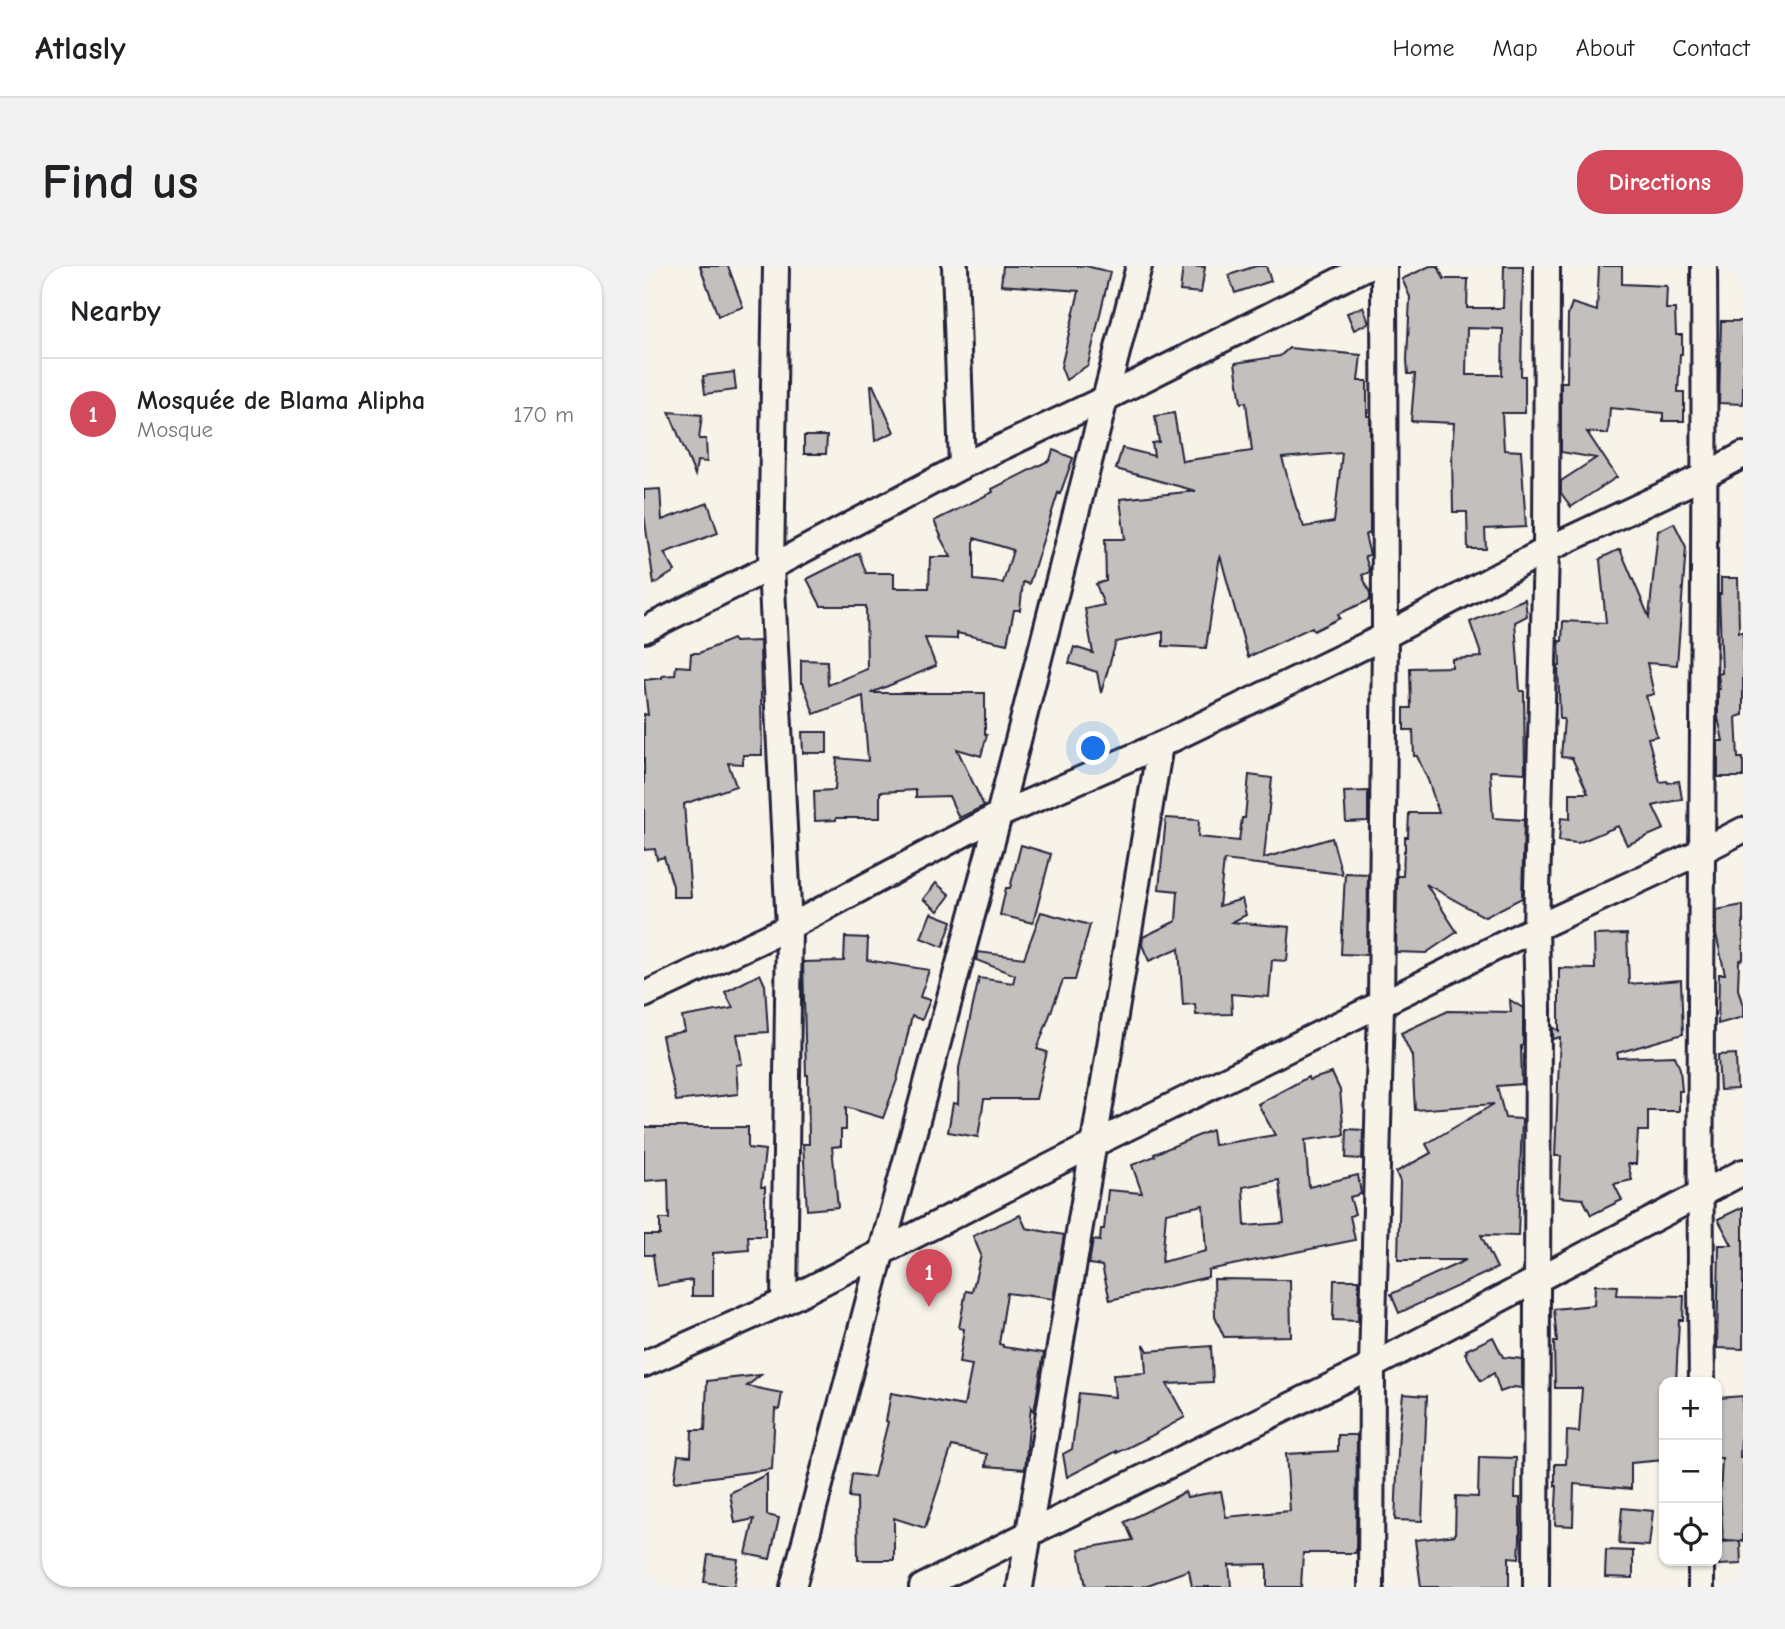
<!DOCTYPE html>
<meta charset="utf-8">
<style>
body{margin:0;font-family:"Comic Neue",sans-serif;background:#f2f2f2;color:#202124}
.controls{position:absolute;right:21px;bottom:21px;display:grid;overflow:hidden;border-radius:14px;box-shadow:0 2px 5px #0004}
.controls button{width:63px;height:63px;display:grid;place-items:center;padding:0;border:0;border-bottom:2px solid #e0e0e0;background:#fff;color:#202124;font:35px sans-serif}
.you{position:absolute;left:450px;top:483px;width:24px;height:24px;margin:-18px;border:5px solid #fff;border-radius:50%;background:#1a73e8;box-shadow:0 0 0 10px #1a73e833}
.badge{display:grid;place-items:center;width:46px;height:46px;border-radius:50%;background:#d1495b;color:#fff;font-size:23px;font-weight:700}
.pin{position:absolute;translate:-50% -58px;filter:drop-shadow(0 2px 4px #0008)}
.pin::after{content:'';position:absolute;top:37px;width:24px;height:21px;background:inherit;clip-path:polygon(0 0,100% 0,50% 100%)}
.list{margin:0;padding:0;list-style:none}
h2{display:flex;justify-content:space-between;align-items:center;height:91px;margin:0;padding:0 28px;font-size:30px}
h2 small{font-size:23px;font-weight:400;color:#757577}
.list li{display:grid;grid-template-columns:46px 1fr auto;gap:21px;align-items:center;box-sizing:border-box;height:112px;padding:0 28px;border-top:2px solid #e0e0e0}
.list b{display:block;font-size:26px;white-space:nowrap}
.list p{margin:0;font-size:23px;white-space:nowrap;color:#757577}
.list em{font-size:23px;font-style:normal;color:#757577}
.icon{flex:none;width:38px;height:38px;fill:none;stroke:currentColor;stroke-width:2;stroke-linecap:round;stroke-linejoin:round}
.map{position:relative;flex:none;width:1099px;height:1321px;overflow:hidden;border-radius:28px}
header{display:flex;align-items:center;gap:42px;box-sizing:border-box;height:98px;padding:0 35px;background:#fff;border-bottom:2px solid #e0e0e0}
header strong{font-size:33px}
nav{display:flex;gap:38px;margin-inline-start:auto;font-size:24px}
.intro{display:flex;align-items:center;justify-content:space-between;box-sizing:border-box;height:168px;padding:0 42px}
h1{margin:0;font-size:49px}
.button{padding:18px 32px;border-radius:28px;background:#d1495b;color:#fff;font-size:24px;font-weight:700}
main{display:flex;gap:42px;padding:0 42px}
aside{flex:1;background:#fff;border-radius:28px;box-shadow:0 2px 5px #0004}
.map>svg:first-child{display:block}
</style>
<header>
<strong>Atlasly</strong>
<nav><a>Home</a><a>Map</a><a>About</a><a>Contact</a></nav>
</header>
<div class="intro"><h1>Find us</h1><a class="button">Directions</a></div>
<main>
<aside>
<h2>Nearby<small></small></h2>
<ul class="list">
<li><span class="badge">1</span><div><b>Mosquée de Blama Alipha</b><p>Mosque</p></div><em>170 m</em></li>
</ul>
</aside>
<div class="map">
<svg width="1099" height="1321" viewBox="0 0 1099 1321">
<rect width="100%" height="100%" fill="#f7f3e8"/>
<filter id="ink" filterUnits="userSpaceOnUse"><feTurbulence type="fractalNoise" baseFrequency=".0143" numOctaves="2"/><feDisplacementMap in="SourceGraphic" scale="14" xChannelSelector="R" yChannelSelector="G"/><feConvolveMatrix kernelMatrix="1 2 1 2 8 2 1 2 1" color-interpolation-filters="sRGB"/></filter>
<g filter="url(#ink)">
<!-- building -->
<g fill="#c2bfbd" stroke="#22223b" stroke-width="2" fill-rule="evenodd">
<path d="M 56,0 L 84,0 L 99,41 L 74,50 Z"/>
<path d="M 359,0 L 442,0 L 466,6 L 444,99 L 422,114 L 417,101 L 435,25 L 357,19 Z"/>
<path d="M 539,0 L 561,1 L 557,27 L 536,25 Z"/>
<path d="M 612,0 L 622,0 L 627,15 L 591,27 L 585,9 Z"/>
<path d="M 786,0 L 794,0 L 800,13 L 824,13 L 823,42 L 859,42 L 860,0 L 879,0 L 877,110 L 881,110 L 881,147 L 858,147 L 860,184 L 877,185 L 882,261 L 841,263 L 842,283 L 824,283 L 823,246 L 809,246 L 808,187 L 810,157 L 767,155 L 771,108 L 764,108 L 763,94 L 766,31 L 758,13 ZM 823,62 L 859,63 L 858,109 L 822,109 Z"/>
<path d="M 955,0 L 978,0 L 978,18 L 1023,20 L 1022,43 L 1031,43 L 1032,69 L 1038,69 L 1038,88 L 1036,88 L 1034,126 L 1040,126 L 1040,155 L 1019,155 L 1019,147 L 966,142 L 964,168 L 943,166 L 973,211 L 927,241 L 917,227 L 917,215 L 952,192 L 917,186 L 917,116 L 923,116 L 924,49 L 928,37 L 953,45 Z"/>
<path d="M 719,41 L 725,57 L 710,64 L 703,47 Z"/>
<path d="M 1077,55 L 1099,55 L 1099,138 L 1075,137 Z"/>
<path d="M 645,82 L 717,89 L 714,115 L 723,115 L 723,150 L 726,150 L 726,267 L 721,269 L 726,289 L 721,290 L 726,306 L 718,309 L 726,327 L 726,334 L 694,348 L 696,352 L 670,365 L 668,361 L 604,391 L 576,289 L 562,382 L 519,380 L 519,366 L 472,376 L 457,427 L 453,406 L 425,397 L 430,381 L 449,387 L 441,343 L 460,339 L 452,318 L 462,315 L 461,273 L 481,273 L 476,233 L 552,225 L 472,203 L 478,182 L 510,190 L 508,177 L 515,176 L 511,150 L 530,147 L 538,195 L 608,185 L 602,136 L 597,137 L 591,97 L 636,90 ZM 698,187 L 690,256 L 660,261 L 652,241 L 638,192 Z"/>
<path d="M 90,106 L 92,124 L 61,128 L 59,110 Z"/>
<path d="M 227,119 L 229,119 L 250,166 L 231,175 Z"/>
<path d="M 25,146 L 58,149 L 55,173 L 62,173 L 63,196 L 53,195 L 51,209 Z"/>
<path d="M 160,170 L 183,170 L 182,188 L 160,188 Z"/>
<path d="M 409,184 L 429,192 L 416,228 L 414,227 L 385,318 L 379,316 L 376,344 L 370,344 L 363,378 L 313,367 L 313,373 L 281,372 L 292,400 L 227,427 L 341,427 L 341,468 L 343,469 L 337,490 L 313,483 L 340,540 L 315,552 L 305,530 L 272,531 L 272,524 L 236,526 L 236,552 L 192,552 L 192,554 L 171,555 L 170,525 L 191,524 L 193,492 L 224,495 L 219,430 L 170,448 L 159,417 L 157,417 L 157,394 L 183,395 L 184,419 L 223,403 L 222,340 L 177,340 L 163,313 L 215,287 L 222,307 L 250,307 L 250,322 L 285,322 L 286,291 L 307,291 L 296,271 L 297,270 L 290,255 L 349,226 L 348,223 L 406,194 ZM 330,272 L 369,284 L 359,317 L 330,314 Z"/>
<path d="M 16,223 L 18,254 L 64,237 L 74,267 L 20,287 L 31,305 L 10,318 L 0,249 L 0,224 Z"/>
<path d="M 1030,257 L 1042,281 L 1033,399 L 1003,397 L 1010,428 L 1002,430 L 1013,470 L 1004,472 L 1016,516 L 1023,515 L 1024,517 L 1035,515 L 1038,533 L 1009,540 L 1020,563 L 983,579 L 974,560 L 934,577 L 915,575 L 917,552 L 926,553 L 926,527 L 944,527 L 928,492 L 917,491 L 920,453 L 916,453 L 914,400 L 916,400 L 915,375 L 918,375 L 919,355 L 962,357 L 956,294 L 957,292 L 976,283 L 1005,351 L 1014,265 Z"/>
<path d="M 1077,312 L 1094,312 L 1095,366 L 1099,366 L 1099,449 L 1092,451 L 1094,492 L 1099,492 L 1099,511 L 1074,511 L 1074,475 L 1079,475 L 1074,451 L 1074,423 L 1076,423 L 1074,408 L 1078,407 L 1075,328 L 1077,328 Z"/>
<path d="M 881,333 L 883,350 L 871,356 L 876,425 L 880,425 L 881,507 L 846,505 L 849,552 L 880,554 L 878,632 L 841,651 L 782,618 L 813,666 L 782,687 L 752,686 L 753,610 L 759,610 L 760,584 L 761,586 L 761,571 L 764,571 L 765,547 L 795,547 L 784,514 L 773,490 L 770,490 L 769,464 L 760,464 L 760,442 L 767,442 L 766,402 L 808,401 L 808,393 L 838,391 L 826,356 Z"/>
<path d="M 89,373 L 90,376 L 116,375 L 118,489 L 99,489 L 99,498 L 84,497 L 92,520 L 40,538 L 47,631 L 29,631 L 29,620 L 20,591 L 13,593 L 11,583 L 0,584 L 0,448 L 4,449 L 0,414 L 18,412 L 18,410 L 31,409 L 32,400 L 46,401 L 47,387 L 55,387 Z"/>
<path d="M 158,466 L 183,466 L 183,487 L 159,487 Z"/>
<path d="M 605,509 L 628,512 L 620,592 L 688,572 L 698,608 L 580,594 L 575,640 L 598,633 L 602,649 L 588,656 L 646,661 L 643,695 L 628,694 L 625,731 L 587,728 L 588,748 L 552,749 L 551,738 L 539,739 L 535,682 L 505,695 L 498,679 L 499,671 L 532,655 L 534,625 L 515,623 L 522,552 L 555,554 L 554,571 L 595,575 L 598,552 L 601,552 Z"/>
<path d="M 724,525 L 724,555 L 702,556 L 700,526 Z"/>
<path d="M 377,579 L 407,588 L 389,657 L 356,649 L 362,622 L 366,622 Z"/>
<path d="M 701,607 L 724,608 L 723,689 L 697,688 Z"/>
<path d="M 292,617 L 306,629 L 294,645 L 279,633 Z"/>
<path d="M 1099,639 L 1099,693 L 1095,695 L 1094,723 L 1099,740 L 1099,751 L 1074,758 L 1075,708 L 1081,708 L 1072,668 L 1072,644 Z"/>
<path d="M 397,646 L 446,659 L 431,714 L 419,714 L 393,783 L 403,786 L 392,833 L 340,833 L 334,871 L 304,866 L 309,837 L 314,838 L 315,802 L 335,712 L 369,717 L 371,709 L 332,694 L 334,686 L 380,692 Z"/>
<path d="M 287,647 L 308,655 L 299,681 L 277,672 Z"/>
<path d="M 983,668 L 985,718 L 1037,714 L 1039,768 L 973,787 L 974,792 L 1031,790 L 1036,803 L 1038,825 L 1035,825 L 1035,845 L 1004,845 L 1004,865 L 994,865 L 992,898 L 984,898 L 988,914 L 970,918 L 978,934 L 947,949 L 939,933 L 915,931 L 917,890 L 911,890 L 916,771 L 909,773 L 909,761 L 915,765 L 915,702 L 951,703 L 950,669 Z"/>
<path d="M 201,671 L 224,672 L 223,694 L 285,704 L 276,731 L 286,734 L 278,754 L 268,750 L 253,814 L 239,852 L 202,841 L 202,864 L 197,864 L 197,880 L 188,881 L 194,941 L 163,944 L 159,878 L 165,878 L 164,809 L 162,809 L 159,696 L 200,695 Z"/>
<path d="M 116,708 L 121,719 L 124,766 L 93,768 L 98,798 L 92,799 L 94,828 L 32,835 L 18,770 L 41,765 L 38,751 L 89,742 L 81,726 Z"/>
<path d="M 866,734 L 879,742 L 879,779 L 877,780 L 878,818 L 853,820 L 861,852 L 878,853 L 874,970 L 837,969 L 853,1002 L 755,1047 L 747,1028 L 822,994 L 754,994 L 756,916 L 752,906 L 787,887 L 782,878 L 850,838 L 771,844 L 768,790 L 757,767 L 804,745 L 867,746 Z"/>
<path d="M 1092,788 L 1093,823 L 1076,824 L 1074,789 Z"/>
<path d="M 688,807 L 696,824 L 700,869 L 661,874 L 665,921 L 714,909 L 717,928 L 706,931 L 711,948 L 706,950 L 711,974 L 564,1004 L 564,1011 L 466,1034 L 458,1000 L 445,998 L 449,974 L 456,975 L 457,963 L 460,963 L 464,924 L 498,927 L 488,899 L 511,890 L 510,888 L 568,864 L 570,879 L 631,869 L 614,838 L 664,811 L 665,814 ZM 635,914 L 640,957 L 601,960 L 599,921 ZM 559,939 L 562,985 L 518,996 L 522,947 Z"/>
<path d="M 0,861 L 104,861 L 104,882 L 121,884 L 117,921 L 121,921 L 121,970 L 104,970 L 105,984 L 69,987 L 69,1030 L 48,1030 L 48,1014 L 13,1020 L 9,989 L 0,989 L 0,969 L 16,969 L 16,953 L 25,953 L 24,913 L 0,915 Z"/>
<path d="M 703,863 L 719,864 L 718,893 L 702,892 Z"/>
<path d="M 1099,941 L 1099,1083 L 1073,1082 L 1075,979 L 1088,979 L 1074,953 Z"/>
<path d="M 376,949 L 382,962 L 420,969 L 409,1033 L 363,1027 L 355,1078 L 359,1079 L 359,1081 L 400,1087 L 390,1146 L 387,1141 L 381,1203 L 342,1200 L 343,1188 L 308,1180 L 281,1262 L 250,1252 L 250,1294 L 214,1294 L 213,1232 L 205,1231 L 208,1208 L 230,1211 L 244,1156 L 242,1155 L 247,1127 L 320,1140 L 328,1099 L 315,1097 L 320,1063 L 315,1062 L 322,1025 L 328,1026 L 337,989 L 329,970 Z"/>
<path d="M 570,1013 L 646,1014 L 647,1070 L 580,1071 L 571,1051 Z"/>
<path d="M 690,1014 L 715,1014 L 714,1055 L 689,1054 Z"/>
<path d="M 951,1019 L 974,1020 L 973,1029 L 1040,1030 L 1039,1054 L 1035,1054 L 1032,1116 L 1017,1116 L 1020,1194 L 987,1197 L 987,1223 L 930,1218 L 929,1260 L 911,1259 L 913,1220 L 911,1220 L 911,1198 L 922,1198 L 923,1165 L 935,1166 L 938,1122 L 911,1122 L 910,1076 L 913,1076 L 910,1043 L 950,1039 Z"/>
<path d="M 849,1071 L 859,1091 L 878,1093 L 878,1122 L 870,1121 L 856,1126 L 850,1107 L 837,1115 L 821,1087 L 823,1086 L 822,1084 Z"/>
<path d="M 500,1078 L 504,1085 L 567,1080 L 569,1116 L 523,1118 L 541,1151 L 505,1171 L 473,1187 L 473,1185 L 423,1211 L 419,1188 L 428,1183 L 435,1127 L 471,1131 L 469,1109 L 502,1107 Z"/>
<path d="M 117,1109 L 103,1120 L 138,1127 L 135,1144 L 131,1143 L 128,1203 L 30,1216 L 34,1189 L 47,1190 L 48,1164 L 61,1164 L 63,1115 Z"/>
<path d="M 759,1128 L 783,1130 L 778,1255 L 751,1254 L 755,1165 Z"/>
<path d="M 1099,1130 L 1096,1191 L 1099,1191 L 1099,1275 L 1079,1274 L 1076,1227 L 1078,1192 L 1073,1192 L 1073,1132 Z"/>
<path d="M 694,1169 L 713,1169 L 712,1287 L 659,1287 L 657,1321 L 623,1321 L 623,1298 L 585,1299 L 587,1321 L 548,1321 L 545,1304 L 498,1321 L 442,1321 L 435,1283 L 489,1274 L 481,1256 L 541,1226 L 543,1231 L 577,1225 L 582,1251 L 646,1245 L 642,1188 L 694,1185 Z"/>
<path d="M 835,1191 L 872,1192 L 871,1232 L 876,1232 L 876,1273 L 875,1292 L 865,1291 L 865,1321 L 777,1321 L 771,1274 L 811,1269 L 812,1230 L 834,1231 Z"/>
<path d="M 123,1208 L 123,1249 L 135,1252 L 126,1293 L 102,1288 L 110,1253 L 91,1257 L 86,1227 Z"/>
<path d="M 978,1242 L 1009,1245 L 1005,1280 L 975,1278 Z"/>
<path d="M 1096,1275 L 1097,1298 L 1075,1299 L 1074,1276 Z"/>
<path d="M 962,1284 L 989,1285 L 989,1312 L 961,1311 Z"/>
<path d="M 64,1289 L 94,1293 L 90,1321 L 60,1316 Z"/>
</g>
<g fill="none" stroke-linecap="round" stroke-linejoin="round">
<defs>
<g id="minor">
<path d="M 132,0 L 127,301 L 145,661 L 140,1036"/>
<path d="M 311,0 L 318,200"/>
<path d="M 0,364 L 127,301 L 318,200 L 460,133 L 724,0"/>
<path d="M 0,729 L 145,661 L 355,549 L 516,479 L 741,370 L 902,284 L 1062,209 L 1099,189"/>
<path d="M 0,1098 L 140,1036 L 450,878 L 892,662 L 1058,585 L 1099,564"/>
<path d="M 1058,1116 C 1053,744 1063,372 1060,0"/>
<path d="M 149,1321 L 237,988 L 355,549 L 495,0"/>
<path d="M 278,1321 L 386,1267 L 728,1100 L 1099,906"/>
<path d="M 376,1321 L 516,479"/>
<path d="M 727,1321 L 728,1100 L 737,739 L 741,370 L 740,0"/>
<path d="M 892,1321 L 894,743 L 892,662 L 902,284 L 903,0"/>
<path d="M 1057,1321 L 1057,1295"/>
</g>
</defs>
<!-- minor casing -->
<use href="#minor" stroke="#22223b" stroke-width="30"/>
<!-- minor -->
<use href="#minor" stroke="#f7f3e8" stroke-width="24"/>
</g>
</g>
</svg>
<div class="controls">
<button>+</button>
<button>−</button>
<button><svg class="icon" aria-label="locate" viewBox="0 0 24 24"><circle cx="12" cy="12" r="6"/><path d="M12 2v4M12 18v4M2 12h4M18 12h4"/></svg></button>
</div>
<div class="you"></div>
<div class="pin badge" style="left:285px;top:1041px">1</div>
</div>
</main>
